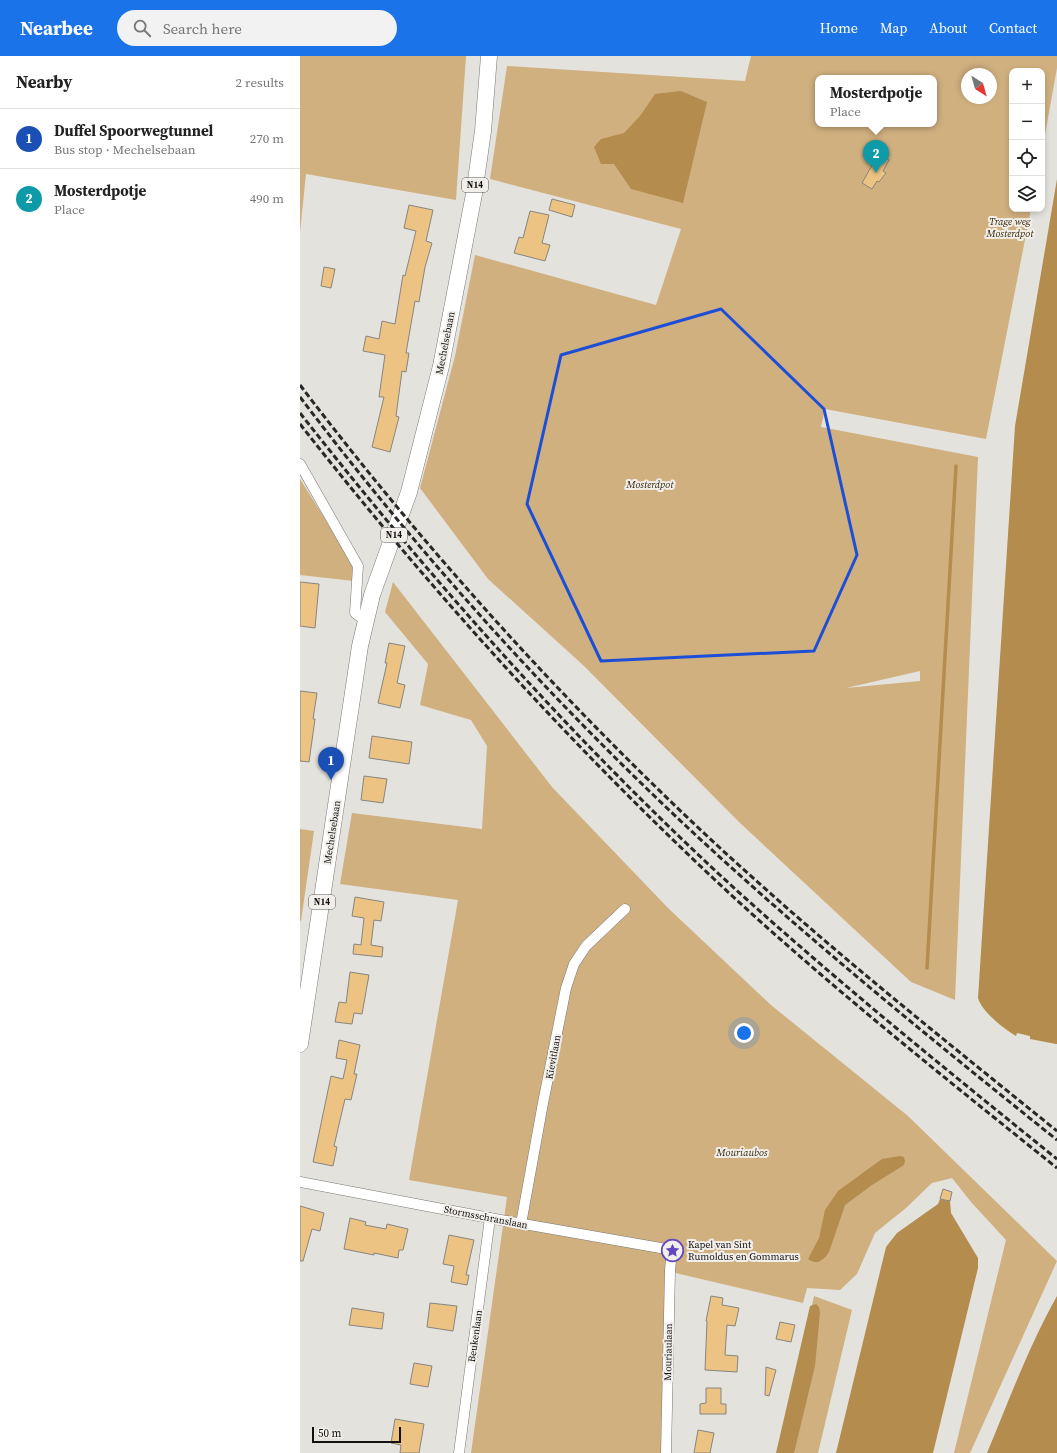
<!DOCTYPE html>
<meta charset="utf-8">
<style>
body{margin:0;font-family:"Source Serif 4",serif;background:#f2f2f2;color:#222}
.controls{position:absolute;right:12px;top:12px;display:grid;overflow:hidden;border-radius:8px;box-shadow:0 2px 6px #0003}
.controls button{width:36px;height:36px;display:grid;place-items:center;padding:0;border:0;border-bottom:1px solid #e0e0e0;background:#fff;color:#222;font:20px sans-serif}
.compass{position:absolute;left:661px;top:12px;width:36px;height:36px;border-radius:50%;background:#fff;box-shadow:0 2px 6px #0003;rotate:143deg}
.scale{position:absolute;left:12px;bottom:10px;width:89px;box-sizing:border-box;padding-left:4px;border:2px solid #121110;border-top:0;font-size:11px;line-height:14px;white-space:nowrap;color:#121110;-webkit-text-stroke:3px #f2efeb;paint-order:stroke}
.you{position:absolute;left:444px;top:977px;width:14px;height:14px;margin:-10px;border:3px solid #fff;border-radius:50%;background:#1a73e8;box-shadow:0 0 0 6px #1a73e833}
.badge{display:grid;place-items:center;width:26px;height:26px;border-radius:50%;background:#1a73e8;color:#fff;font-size:13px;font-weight:700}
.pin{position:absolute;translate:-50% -33px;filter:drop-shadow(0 1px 2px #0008)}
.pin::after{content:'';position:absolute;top:21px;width:14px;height:12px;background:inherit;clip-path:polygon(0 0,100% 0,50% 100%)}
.popup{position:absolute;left:515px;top:19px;width:122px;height:52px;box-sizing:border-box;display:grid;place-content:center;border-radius:8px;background:#fff;filter:drop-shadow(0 1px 3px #0005);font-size:13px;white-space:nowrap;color:#767676}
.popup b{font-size:15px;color:#222}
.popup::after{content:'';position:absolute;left:50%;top:100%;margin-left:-8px;border:8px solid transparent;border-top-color:#fff}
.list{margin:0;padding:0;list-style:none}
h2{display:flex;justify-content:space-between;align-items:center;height:52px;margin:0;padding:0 16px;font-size:17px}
h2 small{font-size:13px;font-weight:400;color:#767676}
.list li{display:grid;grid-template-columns:26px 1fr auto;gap:12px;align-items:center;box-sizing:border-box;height:60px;padding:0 16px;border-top:1px solid #e0e0e0}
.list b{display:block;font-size:15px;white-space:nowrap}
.list p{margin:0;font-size:13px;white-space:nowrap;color:#767676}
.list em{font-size:13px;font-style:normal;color:#767676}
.icon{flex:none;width:22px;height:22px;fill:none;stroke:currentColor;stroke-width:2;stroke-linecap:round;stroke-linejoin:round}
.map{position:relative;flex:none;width:757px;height:1397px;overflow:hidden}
header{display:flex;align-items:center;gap:24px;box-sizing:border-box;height:56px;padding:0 20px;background:#1a73e8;color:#fff}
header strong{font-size:19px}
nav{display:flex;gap:22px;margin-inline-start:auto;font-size:14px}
.search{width:280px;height:36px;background:#f2f2f2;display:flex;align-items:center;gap:10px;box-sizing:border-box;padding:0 14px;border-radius:22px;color:#767676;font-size:15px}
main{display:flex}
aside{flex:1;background:#fff}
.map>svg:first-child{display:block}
</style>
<header>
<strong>Nearbee</strong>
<div class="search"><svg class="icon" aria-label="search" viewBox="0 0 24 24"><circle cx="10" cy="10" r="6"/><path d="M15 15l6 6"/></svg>Search here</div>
<nav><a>Home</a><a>Map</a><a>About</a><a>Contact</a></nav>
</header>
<main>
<aside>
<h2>Nearby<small>2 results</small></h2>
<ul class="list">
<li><span class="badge" style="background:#1a4fb4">1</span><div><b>Duffel Spoorwegtunnel</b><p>Bus stop · Mechelsebaan</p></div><em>270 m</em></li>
<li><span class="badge" style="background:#0f9aa8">2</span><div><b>Mosterdpotje</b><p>Place</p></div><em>490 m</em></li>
</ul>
</aside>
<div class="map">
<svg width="757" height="1397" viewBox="0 0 757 1397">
<rect width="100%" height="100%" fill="#e4e2dd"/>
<!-- green -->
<g fill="#d0b07f" fill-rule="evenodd">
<path d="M 0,0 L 166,0 L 156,144 L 6,118 L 0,176 Z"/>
<path d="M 451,0 L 757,0 L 757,12 L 742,95 L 742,15 L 712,15 L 712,153 L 731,153 L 686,383 L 525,353 L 521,371 L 678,401 L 655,944 L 611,926 L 439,766 L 283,609 L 188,523 L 120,432 L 155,300 L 175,199 L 356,249 L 381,173 L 190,123 L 207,10 L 445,25 ZM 667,18 L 691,18 L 691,42 L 667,42 ZM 518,22 L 634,22 L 634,68 L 518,68 ZM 620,615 L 620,625 L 546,632 Z"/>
<path d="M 0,423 L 52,506 L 54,525 L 0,519 Z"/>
<path d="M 93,526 L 252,731 L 368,852 L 471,949 L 608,1060 L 757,1205 L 670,1397 L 654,1397 L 706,1184 L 671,1146 L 652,1122 L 632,1127 L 606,1152 L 575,1177 L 557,1218 L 540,1234 L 507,1232 L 503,1247 L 367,1215 L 362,1397 L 171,1397 L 207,1141 L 109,1124 L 158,844 L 40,828 L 52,757 L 182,773 L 187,690 L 171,664 L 120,649 L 128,608 L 85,556 Z"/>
<path d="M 0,773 L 14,775 L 1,865 L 0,865 Z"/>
<path d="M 514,1240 L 552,1254 L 518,1397 L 480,1397 Z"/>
</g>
<!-- water -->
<g fill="#b38c4e">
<path d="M 381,35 L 407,46 L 383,147 L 331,133 L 314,108 L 301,108 L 294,91 L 301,83 L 324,77 L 340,60 L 355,38 Z"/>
<path d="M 757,123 L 757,988 L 756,988 L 730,983 L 730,980 L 717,977 L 716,980 C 704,973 682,956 678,942 L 715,370 Z"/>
<path d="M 600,1100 L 604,1101 L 605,1105 L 604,1109 L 572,1129 L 545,1149 L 529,1196 C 524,1204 517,1210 508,1203 L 519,1182 L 525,1154 L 538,1135 L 582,1103 Z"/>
<path d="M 640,1143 L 650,1145 L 651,1157 L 678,1202 L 678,1212 L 633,1397 L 536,1397 L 586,1191 L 597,1177 L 638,1148 Z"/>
<path d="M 757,1240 L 757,1397 L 687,1397 C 709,1344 729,1290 757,1240 Z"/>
<path d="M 516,1248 L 519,1251 L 520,1257 L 515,1310 L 494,1397 L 476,1397 L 510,1250 Z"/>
</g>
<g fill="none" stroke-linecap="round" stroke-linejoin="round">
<!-- stream -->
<path stroke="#b38c4e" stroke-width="3.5" d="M 627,912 L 656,410"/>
</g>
<!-- building -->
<g fill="#ecc383" stroke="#878581">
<path d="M 579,97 L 589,104 L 583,115 L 586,117 L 579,126 L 577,125 L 572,133 L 562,127 Z"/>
<path d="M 252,143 L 275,149 L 272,161 L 249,154 Z"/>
<path d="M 109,149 L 133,154 L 126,185 L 132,187 L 125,211 L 119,246 L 115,245 L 106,297 L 109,297 L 106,316 L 102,315 L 96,360 L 99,361 L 90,396 L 72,391 L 84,341 L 79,341 L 85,299 L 63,295 L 66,280 L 79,283 L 82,265 L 95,268 L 103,219 L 105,220 L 116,175 L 104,172 Z"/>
<path d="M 230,155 L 249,159 L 242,187 L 250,189 L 245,205 L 214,197 L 219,181 L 223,182 Z"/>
<path d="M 24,211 L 35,213 L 31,232 L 21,230 Z"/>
<path d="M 0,526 L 19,528 L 15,572 L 0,570 Z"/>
<path d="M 89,587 L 105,590 L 97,627 L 105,629 L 100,652 L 78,647 L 87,607 L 85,607 Z"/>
<path d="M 0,635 L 17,637 L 13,663 L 15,663 L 9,706 L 0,705 Z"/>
<path d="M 72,680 L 112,686 L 109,708 L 69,702 Z"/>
<path d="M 64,720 L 87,723 L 83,747 L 61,744 Z"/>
<path d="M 55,841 L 84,846 L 81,865 L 74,864 L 71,889 L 83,891 L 82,901 L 53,898 L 54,888 L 61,889 L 64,862 L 52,860 Z"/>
<path d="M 50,916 L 69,919 L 62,958 L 54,957 L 52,968 L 35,966 L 39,946 L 46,947 Z"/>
<path d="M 39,984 L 60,989 L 54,1018 L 57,1018 L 51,1044 L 45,1043 L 34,1090 L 37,1091 L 33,1110 L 13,1106 L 31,1020 L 43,1023 L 47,1004 L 36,1002 Z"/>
<path d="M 643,1133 L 652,1136 L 650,1145 L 640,1143 Z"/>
<path d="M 0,1150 L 24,1157 L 20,1175 L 12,1173 L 3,1205 L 0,1205 Z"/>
<path d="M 50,1162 L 66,1166 L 65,1169 L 86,1173 L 87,1168 L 108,1173 L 103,1194 L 99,1194 L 98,1202 L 74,1197 L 74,1199 L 44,1193 Z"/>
<path d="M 149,1179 L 174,1184 L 166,1219 L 169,1219 L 167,1229 L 151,1226 L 154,1210 L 143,1208 Z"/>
<path d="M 411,1240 L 423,1242 L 422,1249 L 439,1252 L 435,1270 L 427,1269 L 425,1299 L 438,1300 L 437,1316 L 405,1314 L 407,1265 L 406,1265 Z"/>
<path d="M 130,1247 L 157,1250 L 153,1275 L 127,1271 Z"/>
<path d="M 52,1252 L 84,1257 L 82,1273 L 49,1269 Z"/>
<path d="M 480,1266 L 495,1269 L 491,1286 L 476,1283 Z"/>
<path d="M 114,1307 L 132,1310 L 128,1331 L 110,1328 Z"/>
<path d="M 466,1311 L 476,1314 L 469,1340 L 465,1339 Z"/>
<path d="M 406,1332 L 421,1332 L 421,1348 L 426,1348 L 426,1358 L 400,1358 L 400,1348 L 406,1347 Z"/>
<path d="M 95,1363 L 124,1368 L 119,1397 L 100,1397 L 101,1389 L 91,1387 Z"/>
<path d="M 398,1374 L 414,1377 L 410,1397 L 394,1397 Z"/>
</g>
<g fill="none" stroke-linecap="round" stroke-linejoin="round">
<defs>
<g id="street">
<path d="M 0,408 L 58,510 L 55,557 L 66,565"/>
<path d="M 0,1126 L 195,1163 L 372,1194 L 370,1214 L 366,1397"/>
<path d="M 221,1168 L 243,1047 L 266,932 L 274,908 L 286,890 L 325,853"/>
<path d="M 159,1397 L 190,1162"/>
</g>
<path id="primary" d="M 0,988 L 60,590 L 72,539 L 109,436 L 141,310 L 174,138 L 183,75 L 189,0"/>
</defs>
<!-- street casing -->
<use href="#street" stroke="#7a7874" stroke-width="11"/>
<!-- primary casing -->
<use href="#primary" stroke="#7a7874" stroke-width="17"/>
<!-- street -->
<use href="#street" stroke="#fff" stroke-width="10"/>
<!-- primary -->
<use href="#primary" stroke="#fff" stroke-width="16"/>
<!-- rail -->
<g stroke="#292827" stroke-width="3" stroke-dasharray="6 3" stroke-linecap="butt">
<path d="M 0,329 C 118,484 248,629 389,763 C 506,874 632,974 757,1075"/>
<path d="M 0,341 C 116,494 245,638 386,770 C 504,880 631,983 757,1084"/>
<path d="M 0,357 C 129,521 268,678 421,820 C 529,919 643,1011 757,1103"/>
<path d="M 0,368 C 127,530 264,682 414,823 C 523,925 640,1018 757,1112"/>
</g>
</g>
<!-- marked area -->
<path fill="none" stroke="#1d4ed8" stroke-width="3" stroke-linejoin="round" d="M 421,253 L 524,353 L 557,499 L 514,595 L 301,605 L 227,448 L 261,299 Z"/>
<!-- icons -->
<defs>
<symbol id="sight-ring" viewBox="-11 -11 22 22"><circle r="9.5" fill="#f2efeb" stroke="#6147c0" stroke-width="1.5"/><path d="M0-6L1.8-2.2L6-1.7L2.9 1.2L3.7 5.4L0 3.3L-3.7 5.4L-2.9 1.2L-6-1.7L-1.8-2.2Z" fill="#6147c0"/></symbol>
</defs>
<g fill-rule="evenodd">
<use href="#sight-ring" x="360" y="1182" width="25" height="25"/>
</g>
<g text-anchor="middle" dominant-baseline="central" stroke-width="4" stroke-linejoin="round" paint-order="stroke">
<!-- shield labels -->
<g fill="#f2efeb" stroke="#555452" stroke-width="1">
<rect x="162" y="122" width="26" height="14" rx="3"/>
<rect x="81" y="472" width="26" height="14" rx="3"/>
<rect x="9" y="839" width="26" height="14" rx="3"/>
</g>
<g font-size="9" font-weight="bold" fill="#121110">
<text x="175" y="129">N14</text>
<text x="94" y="479">N14</text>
<text x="22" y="846">N14</text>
</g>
<!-- park labels -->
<g font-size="10" font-style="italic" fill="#38270a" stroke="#f2efeb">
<text x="710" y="165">Trage weg<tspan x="710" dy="12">Mosterdpot</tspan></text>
<text x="350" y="428">Mosterdpot</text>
<text x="442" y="1096">Mouriaubos</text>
</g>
<!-- street labels -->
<g font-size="10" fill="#121110" stroke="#f2efeb">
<text transform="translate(145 287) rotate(-79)">Mechelsebaan</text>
<text transform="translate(32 776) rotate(-81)">Mechelsebaan</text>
<text transform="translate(253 1001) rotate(-79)">Kievitlaan</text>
<text transform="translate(186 1161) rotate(11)">Stormsschranslaan</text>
<text transform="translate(175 1280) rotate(-82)">Beukenlaan</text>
<text transform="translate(368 1296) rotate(-89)">Mouriaulaan</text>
</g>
<!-- poi labels -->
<g font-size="10" fill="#121110" stroke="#f2efeb" text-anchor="start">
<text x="388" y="1188">Kapel van Sint<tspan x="388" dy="12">Rumoldus en Gommarus</tspan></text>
</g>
</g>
</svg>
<div class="controls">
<button>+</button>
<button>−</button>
<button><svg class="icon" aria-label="locate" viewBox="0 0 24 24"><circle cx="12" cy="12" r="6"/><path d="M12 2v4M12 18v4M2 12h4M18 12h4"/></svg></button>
<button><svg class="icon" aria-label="layers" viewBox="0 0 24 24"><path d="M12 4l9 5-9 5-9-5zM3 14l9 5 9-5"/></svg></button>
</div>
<svg class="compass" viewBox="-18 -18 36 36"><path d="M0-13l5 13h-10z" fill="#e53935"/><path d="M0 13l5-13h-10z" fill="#767676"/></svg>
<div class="scale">50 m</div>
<div class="you"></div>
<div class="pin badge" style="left:31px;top:724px;background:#1a4fb4">1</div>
<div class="pin badge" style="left:576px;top:117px;background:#0f9aa8">2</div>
<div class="popup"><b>Mosterdpotje</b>Place</div>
</div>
</main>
